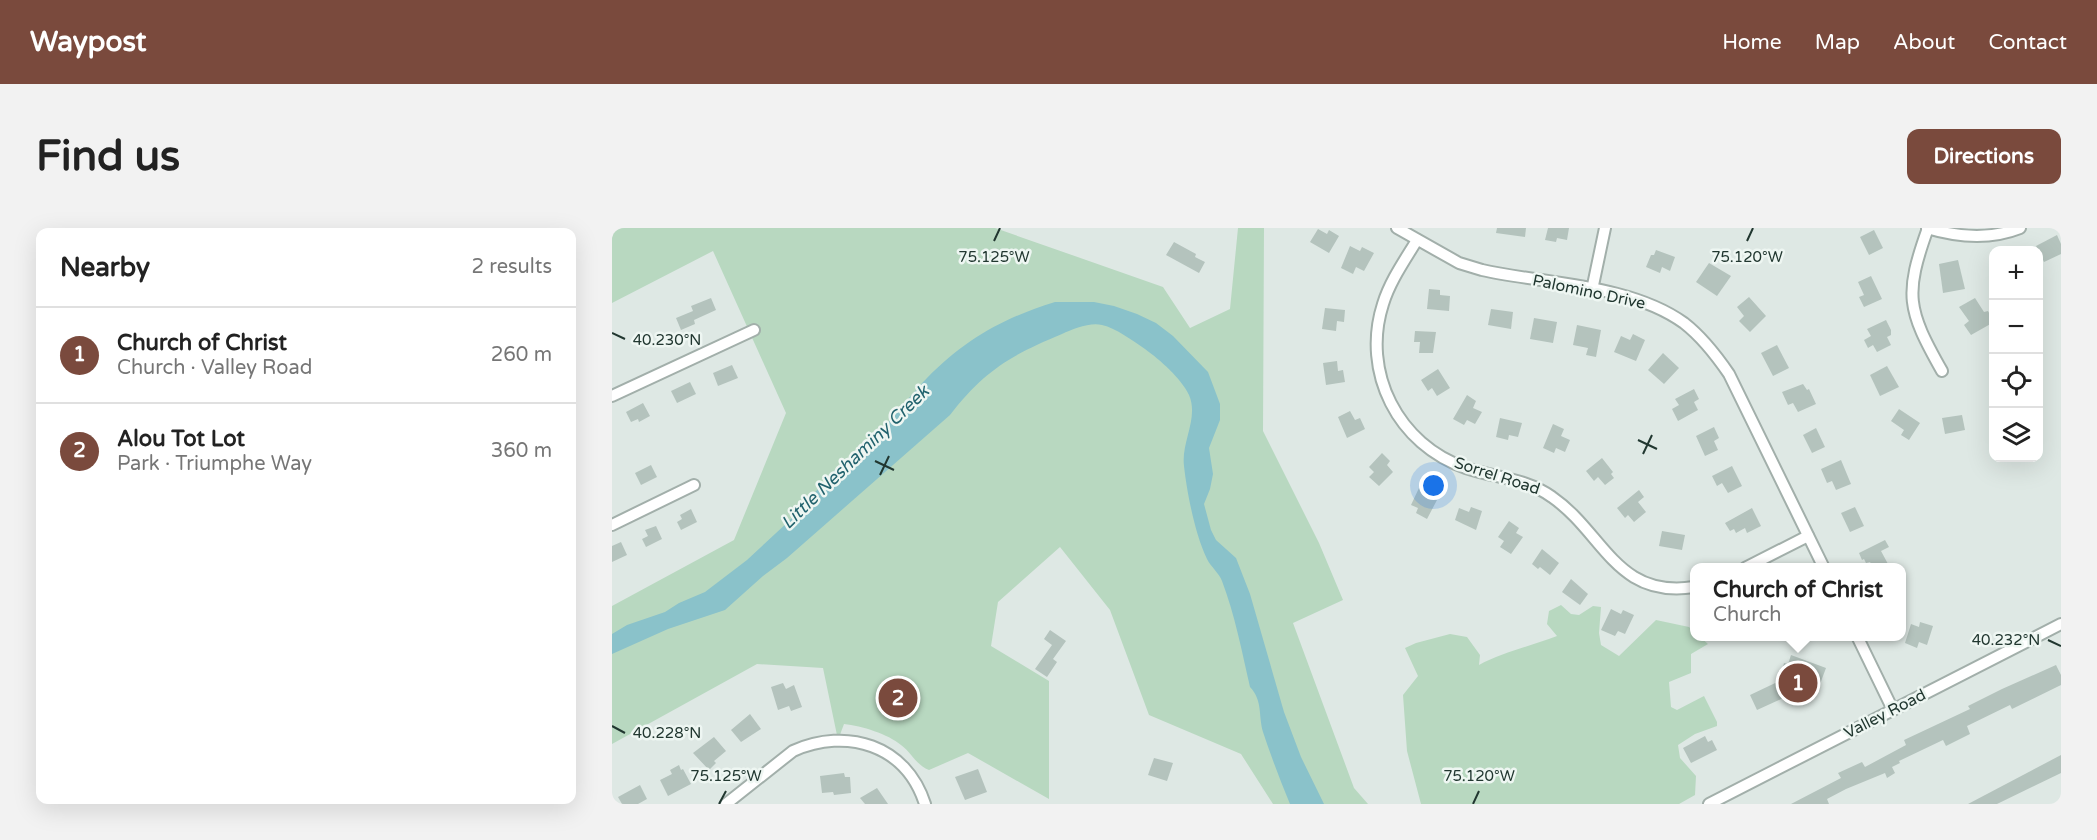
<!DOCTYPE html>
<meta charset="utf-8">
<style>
body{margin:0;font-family:"Varela Round",sans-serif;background:#f2f2f2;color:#222}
.controls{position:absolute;right:18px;top:18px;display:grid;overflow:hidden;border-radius:12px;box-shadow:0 6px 24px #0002}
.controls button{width:54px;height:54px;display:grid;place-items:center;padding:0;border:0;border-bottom:2px solid #e0e0e0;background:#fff;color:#222;font:30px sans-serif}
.you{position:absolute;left:822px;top:258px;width:21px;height:21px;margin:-15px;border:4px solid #fff;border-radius:50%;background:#1a73e8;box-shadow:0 0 0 9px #1a73e833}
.badge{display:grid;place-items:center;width:39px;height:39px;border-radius:50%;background:#7a4a3d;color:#fff;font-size:20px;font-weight:700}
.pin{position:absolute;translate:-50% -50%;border:3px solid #fff;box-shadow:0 2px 6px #0006}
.popup{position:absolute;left:1078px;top:335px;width:216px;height:78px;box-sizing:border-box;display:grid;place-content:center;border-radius:12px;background:#fff;filter:drop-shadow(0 2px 4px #0005);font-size:20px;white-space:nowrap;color:#767676}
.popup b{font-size:22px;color:#222}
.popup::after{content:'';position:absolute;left:50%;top:100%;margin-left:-12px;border:12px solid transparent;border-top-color:#fff}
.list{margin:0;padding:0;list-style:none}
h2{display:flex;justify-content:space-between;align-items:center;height:78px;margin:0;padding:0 24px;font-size:26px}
h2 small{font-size:20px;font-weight:400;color:#767676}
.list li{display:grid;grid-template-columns:39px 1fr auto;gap:18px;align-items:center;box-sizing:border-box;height:96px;padding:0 24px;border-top:2px solid #e0e0e0}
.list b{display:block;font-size:22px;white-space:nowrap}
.list p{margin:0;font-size:20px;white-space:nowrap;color:#767676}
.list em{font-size:20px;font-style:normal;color:#767676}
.icon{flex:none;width:33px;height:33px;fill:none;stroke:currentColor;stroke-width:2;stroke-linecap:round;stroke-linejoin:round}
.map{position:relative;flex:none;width:1449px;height:576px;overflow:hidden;border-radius:12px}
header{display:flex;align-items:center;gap:36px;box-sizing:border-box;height:84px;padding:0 30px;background:#7a4a3d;color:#fff}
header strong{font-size:28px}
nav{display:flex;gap:33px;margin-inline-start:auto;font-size:21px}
.intro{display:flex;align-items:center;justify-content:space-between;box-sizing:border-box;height:144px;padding:0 36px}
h1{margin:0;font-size:42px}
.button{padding:15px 27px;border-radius:12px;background:#7a4a3d;color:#fff;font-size:21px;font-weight:700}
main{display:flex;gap:36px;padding:0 36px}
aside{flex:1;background:#fff;border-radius:12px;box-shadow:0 6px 24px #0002}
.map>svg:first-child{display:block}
</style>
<header>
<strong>Waypost</strong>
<nav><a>Home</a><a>Map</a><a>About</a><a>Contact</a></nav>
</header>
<div class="intro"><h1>Find us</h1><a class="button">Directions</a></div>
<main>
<aside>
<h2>Nearby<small>2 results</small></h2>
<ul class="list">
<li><span class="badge">1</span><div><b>Church of Christ</b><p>Church · Valley Road</p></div><em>260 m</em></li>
<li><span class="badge">2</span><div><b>Alou Tot Lot</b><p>Park · Triumphe Way</p></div><em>360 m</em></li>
</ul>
</aside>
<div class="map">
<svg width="1449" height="576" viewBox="0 0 1449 576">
<rect width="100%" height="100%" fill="#dee8e4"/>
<!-- green -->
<g fill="#b8d8c0">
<path d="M 0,0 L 383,0 L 551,59 L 578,100 L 618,81 L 626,0 L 652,0 L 651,203 L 707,315 L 731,372 L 681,395 L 742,560 L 756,576 L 661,576 L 629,526 L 537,487 L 498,382 L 448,319 L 386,374 L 379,418 L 437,453 L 437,571 L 356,525 L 317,542 C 304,537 300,525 289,517 C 276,506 250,498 232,496 L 226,512 L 211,440 L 145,436 L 0,516 L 0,378 L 122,312 L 174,185 L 101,23 L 0,75 Z"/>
<path d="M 949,377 L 959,386 L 967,387 L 981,378 L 989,379 L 987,405 L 989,417 L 1007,428 L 1044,392 L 1077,399 L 1082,404 L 1082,408 L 1088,409 L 1096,416 L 1079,426 L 1079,445 L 1057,454 L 1059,479 L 1065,482 L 1092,468 L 1105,494 L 1105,498 L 1083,506 L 1066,517 L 1068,530 L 1084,548 L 1083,567 L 1067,576 L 809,576 L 795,523 L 791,467 L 806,448 L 793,420 L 804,415 L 838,406 L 855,409 L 868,427 L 867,437 C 891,424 919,418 945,408 L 935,396 L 937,383 Z"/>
</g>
<!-- water -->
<path fill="#8ac2ca" d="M 443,74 L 482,74 L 502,78 L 525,86 L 544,95 L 561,108 L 596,144 L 608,176 L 608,192 L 597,220 L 601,246 L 598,261 L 592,276 L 599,302 L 604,312 L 624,330 L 638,366 L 672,484 L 689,529 L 712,576 L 678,576 C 668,552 659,528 651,504 C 646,486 651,473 638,459 C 630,424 623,387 610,353 C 607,345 599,339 595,331 C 583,306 575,265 572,238 C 569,214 587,190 577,167 C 569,150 548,132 533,121 C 521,113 504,100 490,97 C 478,94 461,101 450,106 C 399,127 372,143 338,187 L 175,330 L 151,348 L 113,382 L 56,401 L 0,426 L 0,406 L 15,397 L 53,384 L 67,375 L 93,364 L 135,332 L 177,293 L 225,240 C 246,235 296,169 315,150 C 354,111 391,90 443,74 Z"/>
<!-- building -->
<g fill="#b4c3bd">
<path d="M 885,0 L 914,0 L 913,9 L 884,5 Z"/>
<path d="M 936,0 L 957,0 L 955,12 L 945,10 L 944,14 L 933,12 Z"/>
<path d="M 706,1 L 715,6 L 717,2 L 727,8 L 717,25 L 698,14 Z"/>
<path d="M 1262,2 L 1271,20 L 1257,27 L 1248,9 Z"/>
<path d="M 1445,7 L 1449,16 L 1449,26 L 1432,34 L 1424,18 Z"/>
<path d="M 562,14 L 584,26 L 583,29 L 593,34 L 587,45 L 554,27 Z"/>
<path d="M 738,18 L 748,23 L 750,19 L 762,25 L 752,43 L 744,39 L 741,46 L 729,40 Z"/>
<path d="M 1044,22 L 1063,29 L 1058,43 L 1050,39 L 1048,45 L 1034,39 L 1039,27 L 1042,27 Z"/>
<path d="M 1346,32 L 1353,61 L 1331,65 L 1327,36 Z"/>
<path d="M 1097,35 L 1119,48 L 1105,68 L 1084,54 Z"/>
<path d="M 1259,48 L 1270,71 L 1252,79 L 1247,69 L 1252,67 L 1246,54 Z"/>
<path d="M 817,61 L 828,62 L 828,67 L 838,68 L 837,83 L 815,81 Z"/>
<path d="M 1137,69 L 1154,88 L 1138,104 L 1127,93 L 1132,88 L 1125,79 Z"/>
<path d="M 99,70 L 104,82 L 82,92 L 83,96 L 69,102 L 64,90 L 81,83 L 79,78 Z"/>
<path d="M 1363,70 L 1372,84 L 1376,83 L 1382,94 L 1359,107 L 1352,97 L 1357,93 L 1347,79 Z"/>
<path d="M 713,80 L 733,82 L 732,94 L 725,93 L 724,103 L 710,101 Z"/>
<path d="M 879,81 L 901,84 L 899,101 L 876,97 Z"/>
<path d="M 922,90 L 945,94 L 941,115 L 918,111 Z"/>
<path d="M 1274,92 L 1279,102 L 1279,107 L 1275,109 L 1279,117 L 1265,124 L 1261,117 L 1256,120 L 1252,112 L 1259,108 L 1255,101 Z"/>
<path d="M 965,97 L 989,102 L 984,129 L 974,127 L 976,120 L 961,117 Z"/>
<path d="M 803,103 L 824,104 L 821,125 L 807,125 L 808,114 L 802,114 Z"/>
<path d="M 1021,106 L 1033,112 L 1024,133 L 1002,124 L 1009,108 L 1018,112 Z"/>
<path d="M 1165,117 L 1177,140 L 1161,148 L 1149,125 Z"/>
<path d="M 1051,125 L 1067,140 L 1052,156 L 1036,142 Z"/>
<path d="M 725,133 L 726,143 L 731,142 L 733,154 L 714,157 L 711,135 Z"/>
<path d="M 120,137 L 126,150 L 106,158 L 101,145 Z"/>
<path d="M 1275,138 L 1287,159 L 1268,168 L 1258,147 Z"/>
<path d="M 826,141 L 838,160 L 825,168 L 820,160 L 816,163 L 809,152 Z"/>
<path d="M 78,154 L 84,166 L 65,175 L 59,163 Z"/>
<path d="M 1191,156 L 1195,162 L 1197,161 L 1204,176 L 1186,184 L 1181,175 L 1176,177 L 1170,164 Z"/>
<path d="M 1082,161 L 1087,171 L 1082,174 L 1086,182 L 1066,193 L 1060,181 L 1067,177 L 1063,171 Z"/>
<path d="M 855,167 L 864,173 L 861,180 L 870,184 L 863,196 L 855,192 L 852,197 L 841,191 Z"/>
<path d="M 31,175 L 38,188 L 27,194 L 26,191 L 19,194 L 14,184 Z"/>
<path d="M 1287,181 L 1308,195 L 1297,212 L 1289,207 L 1292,202 L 1279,193 Z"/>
<path d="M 738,183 L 743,192 L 748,190 L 753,201 L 735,210 L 726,189 Z"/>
<path d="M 1350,187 L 1353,202 L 1333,206 L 1330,190 Z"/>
<path d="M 888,190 L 910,195 L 906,209 L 897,207 L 896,212 L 884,209 Z"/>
<path d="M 941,196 L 952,201 L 949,208 L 958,212 L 953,224 L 944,220 L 942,225 L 931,220 Z"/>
<path d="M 1102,199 L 1107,210 L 1102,213 L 1106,222 L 1093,228 L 1084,208 Z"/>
<path d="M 1204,200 L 1213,219 L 1200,225 L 1191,207 Z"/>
<path d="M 770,225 L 778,233 L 775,237 L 781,244 L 767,258 L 757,249 L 762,244 L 757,239 Z"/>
<path d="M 990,230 L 1001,244 L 999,246 L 1002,250 L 993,257 L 986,249 L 982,253 L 974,243 Z"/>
<path d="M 1229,232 L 1239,256 L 1224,262 L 1220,253 L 1215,255 L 1209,241 Z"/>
<path d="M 39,237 L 45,249 L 29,257 L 23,245 Z"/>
<path d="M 1120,238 L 1130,258 L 1116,265 L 1110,255 L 1105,258 L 1100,248 Z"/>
<path d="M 807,260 L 825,272 L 815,291 L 804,285 L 806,280 L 799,277 Z"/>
<path d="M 1027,262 L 1032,269 L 1026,274 L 1034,284 L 1022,294 L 1016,287 L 1013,290 L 1005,280 Z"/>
<path d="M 859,279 L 870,283 L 864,302 L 843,292 L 847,280 L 857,284 Z"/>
<path d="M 1243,279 L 1252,298 L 1238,304 L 1229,285 Z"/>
<path d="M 1140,280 L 1149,298 L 1135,305 L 1133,300 L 1124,305 L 1122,301 L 1118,303 L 1113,295 Z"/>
<path d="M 79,281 L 85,294 L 69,302 L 65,294 L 70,291 L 68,287 Z"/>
<path d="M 897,293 L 907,300 L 904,305 L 911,309 L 899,326 L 888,319 L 892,313 L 886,309 Z"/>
<path d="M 44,298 L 50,311 L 34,319 L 30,311 L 36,308 L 33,302 Z"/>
<path d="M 1050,303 L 1073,307 L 1070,322 L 1047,318 Z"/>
<path d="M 1273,312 L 1277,319 L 1269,323 L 1276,336 L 1269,339 L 1261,339 L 1258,334 L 1254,335 L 1252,331 L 1250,332 L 1247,325 Z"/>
<path d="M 9,314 L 15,327 L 0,334 L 0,318 Z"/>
<path d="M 930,321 L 947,335 L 938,347 L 928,339 L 926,341 L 920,336 Z"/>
<path d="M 959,351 L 976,366 L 968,377 L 950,364 Z"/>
<path d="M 999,381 L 1009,386 L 1011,382 L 1022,387 L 1013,406 L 1006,403 L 1003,408 L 989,402 Z"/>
<path d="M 1308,394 L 1321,398 L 1315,417 L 1307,414 L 1305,420 L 1293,415 L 1299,396 L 1307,399 Z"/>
<path d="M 438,402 L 454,413 L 441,431 L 445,434 L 435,449 L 423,441 L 440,417 L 432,411 Z"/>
<path d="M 1179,427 L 1214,440 L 1205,464 L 1193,460 L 1145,482 L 1138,467 L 1180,447 L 1170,443 L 1172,435 L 1176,436 Z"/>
<path d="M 1444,437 L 1449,447 L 1449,457 L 1400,481 L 1398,477 L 1355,498 L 1358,506 L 1334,518 L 1331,512 L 1287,533 L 1288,535 L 1280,539 L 1283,545 L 1275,550 L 1273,545 L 1234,561 L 1215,571 L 1217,576 L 1179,576 L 1229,550 L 1226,545 L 1250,534 L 1253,539 L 1294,517 L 1292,512 L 1358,481 L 1356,478 L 1390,461 Z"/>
<path d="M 171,455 L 174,461 L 182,457 L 190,479 L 179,483 L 177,478 L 166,482 L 159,459 Z"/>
<path d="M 138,486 L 149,501 L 129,514 L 119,502 Z"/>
<path d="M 1093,508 L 1096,514 L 1100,512 L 1105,522 L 1079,535 L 1071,520 Z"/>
<path d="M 102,509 L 114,523 L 102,533 L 104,535 L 97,542 L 81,525 Z"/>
<path d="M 1449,527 L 1449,545 L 1385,576 L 1356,576 Z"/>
<path d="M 542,530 L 561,535 L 555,553 L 536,547 Z"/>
<path d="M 67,537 L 69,542 L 71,541 L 79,556 L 56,568 L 48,552 L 60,546 L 58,542 Z"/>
<path d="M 366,541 L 375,564 L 353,572 L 343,549 Z"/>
<path d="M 232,545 L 233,549 L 238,549 L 239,565 L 222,567 L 221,564 L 210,565 L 208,548 Z"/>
<path d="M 28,557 L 35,571 L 26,576 L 10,576 L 6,569 Z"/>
<path d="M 265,560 L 276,576 L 253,576 L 248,570 Z"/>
</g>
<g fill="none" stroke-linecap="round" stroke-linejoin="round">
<defs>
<g id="minor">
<path d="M 785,0 L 847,35 L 870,42 C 933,56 1018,56 1072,95 C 1090,109 1104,127 1117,146 L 1212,340"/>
<path d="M 1315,0 C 1345,9 1378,12 1408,0"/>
<path d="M 1316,0 C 1292,67 1295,81 1330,143"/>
<path d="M 805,12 C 793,32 778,53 771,76 C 749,144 786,217 854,240 C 883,250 914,250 940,269 C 992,305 1004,371 1082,359"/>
<path d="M 980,62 L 993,0"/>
<path d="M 0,168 L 142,102"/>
<path d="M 0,297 L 82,257"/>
<path d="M 1133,340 L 1196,308"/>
<path d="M 1245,408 L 1281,482"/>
<path d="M 114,576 L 181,523 C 235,499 294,517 313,576"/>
<path d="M 1097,576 L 1449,396"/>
</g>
</defs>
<!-- minor casing -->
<use href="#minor" stroke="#a2afaa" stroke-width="14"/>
<!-- minor -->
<use href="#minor" stroke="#fff" stroke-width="10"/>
</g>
<!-- ticks -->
<path fill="none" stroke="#213730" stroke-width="2" d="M 382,13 L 388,0M 1135,13 L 1141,0M 0,105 L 13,111M 1026,212 L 1045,221M 1031,226 L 1040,207M 263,233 L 282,242M 268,247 L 277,228M 1436,412 L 1449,418M 0,498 L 13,505M 107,576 L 114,563M 861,576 L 867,563"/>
<g text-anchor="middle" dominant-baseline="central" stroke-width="5" stroke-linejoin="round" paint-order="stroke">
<!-- street labels -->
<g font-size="16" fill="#213730" stroke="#eef6f2">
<text transform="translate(977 64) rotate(12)">Palomino Drive</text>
<text transform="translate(885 248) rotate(18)">Sorrel Road</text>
<text transform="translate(1273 486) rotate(-27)">Valley Road</text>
</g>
<!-- water labels -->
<g font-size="18" font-style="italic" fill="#21626d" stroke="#eef6f2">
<text transform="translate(243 229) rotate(-44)">Little Neshaminy Creek</text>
</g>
</g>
<g font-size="15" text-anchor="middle" fill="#213730" stroke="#eef6f2" stroke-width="5" stroke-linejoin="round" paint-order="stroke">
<text x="382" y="34">75.125°W</text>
<text x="1135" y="34">75.120°W</text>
<text x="55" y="117">40.230°N</text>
<text x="1394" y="417">40.232°N</text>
<text x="55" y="510">40.228°N</text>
<text x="114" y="553">75.125°W</text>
<text x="867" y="553">75.120°W</text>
</g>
</svg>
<div class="controls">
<button>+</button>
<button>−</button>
<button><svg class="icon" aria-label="locate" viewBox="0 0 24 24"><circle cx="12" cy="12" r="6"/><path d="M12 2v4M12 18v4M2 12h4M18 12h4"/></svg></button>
<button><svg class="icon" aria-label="layers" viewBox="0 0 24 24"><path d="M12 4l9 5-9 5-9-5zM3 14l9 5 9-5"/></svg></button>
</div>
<div class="you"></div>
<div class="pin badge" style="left:1186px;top:455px">1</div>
<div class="popup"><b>Church of Christ</b>Church</div>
<div class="pin badge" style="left:286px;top:470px">2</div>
</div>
</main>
